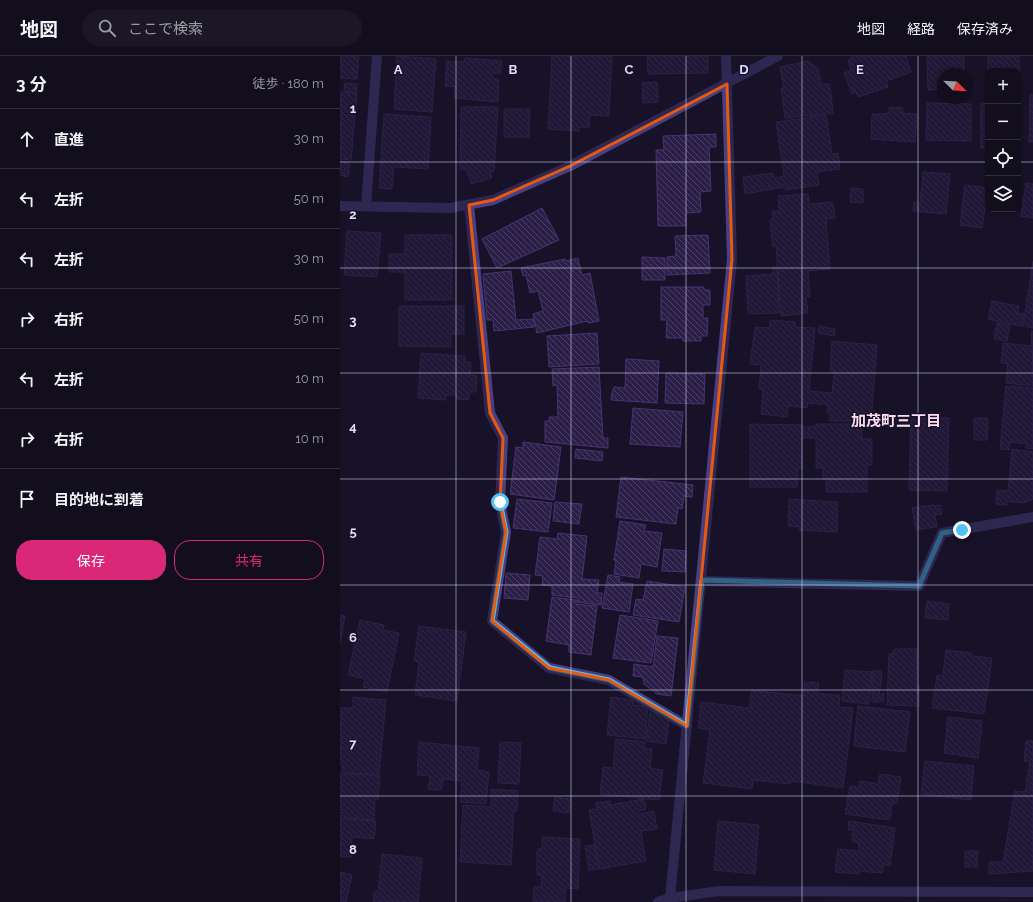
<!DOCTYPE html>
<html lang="ja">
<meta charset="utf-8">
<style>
body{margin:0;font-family:Raleway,"Noto Sans JP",sans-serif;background:#1b1727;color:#f1f3f6}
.controls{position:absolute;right:12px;top:12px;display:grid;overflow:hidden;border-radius:8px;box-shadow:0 1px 3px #0004}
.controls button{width:36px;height:36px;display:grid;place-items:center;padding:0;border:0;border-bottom:1px solid #312e3c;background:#120e1e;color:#f1f3f6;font:20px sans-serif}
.compass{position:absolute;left:597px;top:12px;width:36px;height:36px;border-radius:50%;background:#120e1e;box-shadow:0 1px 3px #0004;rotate:114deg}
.stop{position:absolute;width:12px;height:12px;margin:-9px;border:3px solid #4fc3f7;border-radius:50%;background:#fff}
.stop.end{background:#4fc3f7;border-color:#fff;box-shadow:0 1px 4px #0008}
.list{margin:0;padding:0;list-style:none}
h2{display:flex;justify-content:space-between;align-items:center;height:52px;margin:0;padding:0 16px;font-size:17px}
h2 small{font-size:13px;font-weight:400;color:#9c9ca4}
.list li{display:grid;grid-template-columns:26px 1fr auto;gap:12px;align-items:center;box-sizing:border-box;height:60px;padding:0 16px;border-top:1px solid #312e3c}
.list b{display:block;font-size:15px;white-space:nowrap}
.list em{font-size:13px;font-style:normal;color:#9c9ca4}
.actions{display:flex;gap:8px;padding:12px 16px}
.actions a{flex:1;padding:9px 0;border:1px solid #db2777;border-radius:16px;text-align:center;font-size:14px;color:#db2777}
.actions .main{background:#db2777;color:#fff}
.icon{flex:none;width:22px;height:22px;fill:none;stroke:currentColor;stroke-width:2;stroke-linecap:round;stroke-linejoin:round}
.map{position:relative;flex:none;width:693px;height:846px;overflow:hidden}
header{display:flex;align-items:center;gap:24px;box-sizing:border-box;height:56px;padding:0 20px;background:#120e1e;border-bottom:1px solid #312e3c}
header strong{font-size:19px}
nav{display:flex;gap:22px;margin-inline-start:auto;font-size:14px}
.search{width:280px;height:36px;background:#1b1727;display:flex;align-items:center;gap:10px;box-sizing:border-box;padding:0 14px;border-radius:22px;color:#9c9ca4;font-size:15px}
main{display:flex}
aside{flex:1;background:#120e1e}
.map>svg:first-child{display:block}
</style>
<header>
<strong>地図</strong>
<div class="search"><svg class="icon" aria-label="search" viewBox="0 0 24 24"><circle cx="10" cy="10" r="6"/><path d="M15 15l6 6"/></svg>ここで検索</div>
<nav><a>地図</a><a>経路</a><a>保存済み</a></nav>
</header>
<main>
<aside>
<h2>3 分<small>徒歩 · 180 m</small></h2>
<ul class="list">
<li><svg class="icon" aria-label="ahead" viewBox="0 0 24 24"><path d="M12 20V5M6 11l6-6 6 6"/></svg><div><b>直進</b></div><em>30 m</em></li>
<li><svg class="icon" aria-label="left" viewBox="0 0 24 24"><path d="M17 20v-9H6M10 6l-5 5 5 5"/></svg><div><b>左折</b></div><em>50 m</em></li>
<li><svg class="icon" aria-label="left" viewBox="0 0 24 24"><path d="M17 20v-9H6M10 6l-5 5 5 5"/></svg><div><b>左折</b></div><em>30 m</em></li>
<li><svg class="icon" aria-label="right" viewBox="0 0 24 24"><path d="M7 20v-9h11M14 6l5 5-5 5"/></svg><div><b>右折</b></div><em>50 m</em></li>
<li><svg class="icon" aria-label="left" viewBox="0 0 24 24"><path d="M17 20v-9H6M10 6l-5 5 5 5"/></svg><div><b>左折</b></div><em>10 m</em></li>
<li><svg class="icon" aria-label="right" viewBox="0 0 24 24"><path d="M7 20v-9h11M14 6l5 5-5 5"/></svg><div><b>右折</b></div><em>10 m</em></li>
<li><svg class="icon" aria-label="arrive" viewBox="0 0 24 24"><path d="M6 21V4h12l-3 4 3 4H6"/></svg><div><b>目的地に到着</b></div></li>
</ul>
<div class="actions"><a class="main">保存</a><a>共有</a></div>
</aside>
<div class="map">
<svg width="693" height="846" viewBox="0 0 693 846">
<defs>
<pattern id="building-back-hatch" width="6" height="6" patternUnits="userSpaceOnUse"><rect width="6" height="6" fill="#2b1f48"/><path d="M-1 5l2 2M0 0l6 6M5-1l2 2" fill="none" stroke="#493f63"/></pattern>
</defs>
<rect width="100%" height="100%" fill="#181228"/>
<!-- building -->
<g fill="url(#building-back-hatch)" stroke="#453372">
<path d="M 0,0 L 19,0 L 17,23 L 0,22 Z"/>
<path d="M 57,0 L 96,3 L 92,56 L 54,53 Z"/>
<path d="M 212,0 L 272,0 L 269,60 L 250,59 L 249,72 L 239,71 L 239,75 L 208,73 Z"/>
<path d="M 307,0 L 368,0 L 368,17 L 308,18 Z"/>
<path d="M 511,0 L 566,0 L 571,16 L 546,25 L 548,31 L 518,41 L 516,36 L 512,38 L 504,17 L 511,14 L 508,4 L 512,3 Z"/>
<path d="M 587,0 L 624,0 L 624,18 L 603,18 L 603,33 L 588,34 Z"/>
<path d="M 648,0 L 679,0 L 680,34 L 678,34 L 678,15 L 648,15 L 648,27 Z"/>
<path d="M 125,2 L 162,5 L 160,18 L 152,17 L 152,22 L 159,23 L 158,46 L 114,42 L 115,31 L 105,30 L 107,5 L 124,6 Z"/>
<path d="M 468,5 L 478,12 L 481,28 L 490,28 L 493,57 L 445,62 L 441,32 L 444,32 L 440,11 Z"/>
<path d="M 317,26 L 318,46 L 303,47 L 302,27 Z"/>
<path d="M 5,27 L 17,28 L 16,37 L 4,35 Z"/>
<path d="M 0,36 L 17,37 L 11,104 L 0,103 Z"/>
<path d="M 690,39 L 693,39 L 693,86 L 689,86 Z"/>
<path d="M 587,47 L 631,48 L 631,85 L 586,84 Z"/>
<rect x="641" y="47" width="7" height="45"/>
<path d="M 121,51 L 158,51 L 154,115 L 150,116 L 152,122 L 131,128 L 127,114 L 120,114 Z"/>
<path d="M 549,51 L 563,52 L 562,57 L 577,58 L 575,86 L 531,83 L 532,58 L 544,58 L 549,57 Z"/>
<path d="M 164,53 L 190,53 L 189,81 L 164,81 Z"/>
<path d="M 44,58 L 91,61 L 88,113 L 54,111 L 52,133 L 39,132 Z"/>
<path d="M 486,59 L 492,98 L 498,97 L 500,113 L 477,116 L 479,129 L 446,134 L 445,131 L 405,138 L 403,121 L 433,117 L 434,122 L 444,120 L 436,66 Z"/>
<path d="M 376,78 L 376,91 L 369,91 L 371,135 L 360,136 L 361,156 L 346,157 L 346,170 L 318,170 L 316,94 L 324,94 L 323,80 Z"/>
<path d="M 1,105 L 10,107 L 8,121 L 0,119 Z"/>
<path d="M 583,116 L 610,118 L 606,158 L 573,155 L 574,146 L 580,147 Z"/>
<path d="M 686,127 L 693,128 L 693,162 L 681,160 Z"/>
<path d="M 625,129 L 648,132 L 642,172 L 620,169 Z"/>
<path d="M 511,132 L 523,133 L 523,147 L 510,146 Z"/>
<path d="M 468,138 L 469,148 L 493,146 L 495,162 L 486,163 L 490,213 L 468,215 L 470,241 L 466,241 L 468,257 L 441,260 L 436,190 L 433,191 L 430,164 L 433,163 L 432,156 L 439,155 L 438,140 Z"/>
<path d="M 202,152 L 219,184 L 157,212 L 142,183 Z"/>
<path d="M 7,175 L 41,177 L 37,221 L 4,219 Z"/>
<path d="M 65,179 L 112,179 L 112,244 L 65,244 L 65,216 L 49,216 L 49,198 L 65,198 Z"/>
<path d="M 368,179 L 370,217 L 327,219 L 327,201 L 336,200 L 335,180 Z"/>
<path d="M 302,201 L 325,202 L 325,224 L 302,224 Z"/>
<path d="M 238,202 L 242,219 L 250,217 L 259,265 L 248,267 L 247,265 L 197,277 L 193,258 L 203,255 L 198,235 L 190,237 L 186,219 L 183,220 L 181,212 L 225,203 L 226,205 Z"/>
<path d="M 693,205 L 693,272 L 683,270 Z"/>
<path d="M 433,211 L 437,211 L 439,257 L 408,258 L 406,220 L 433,218 Z"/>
<path d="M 171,215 L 176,264 L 194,263 L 194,271 L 154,275 L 153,264 L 147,264 L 143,218 Z"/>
<path d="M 321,231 L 364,231 L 364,234 L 370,234 L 370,249 L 363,249 L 363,262 L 368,262 L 367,280 L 361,280 L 361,285 L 343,285 L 343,282 L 326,282 L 327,264 L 321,264 Z"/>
<path d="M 652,245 L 679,250 L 678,257 L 684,258 L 681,270 L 648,263 Z"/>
<path d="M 59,250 L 124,250 L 124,278 L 111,278 L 111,291 L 59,290 Z"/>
<path d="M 430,264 L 455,266 L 455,271 L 475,272 L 469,335 L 492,337 L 494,315 L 490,315 L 492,285 L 537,289 L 531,365 L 490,365 L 490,357 L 487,357 L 488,349 L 468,347 L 467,352 L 448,350 L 447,361 L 421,358 L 423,334 L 419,333 L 421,309 L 410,308 L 415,271 L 429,272 Z"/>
<path d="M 657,267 L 670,269 L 667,285 L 654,283 Z"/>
<path d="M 479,270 L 495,273 L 494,280 L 478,277 Z"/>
<path d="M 692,275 L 693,330 L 666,327 L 668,308 L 661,307 L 663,287 L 691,290 Z"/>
<path d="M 257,277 L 259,308 L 209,311 L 207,280 Z"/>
<path d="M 81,297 L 125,300 L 125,306 L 131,306 L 130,319 L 137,320 L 136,336 L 130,336 L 128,344 L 117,343 L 117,339 L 106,339 L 106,344 L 78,342 Z"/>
<path d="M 286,303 L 319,305 L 317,347 L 271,344 L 272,337 L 274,331 L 285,332 Z"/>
<path d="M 259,311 L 263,382 L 268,382 L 268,392 L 205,386 L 205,365 L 210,365 L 209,361 L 218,361 L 217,329 L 213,330 L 212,313 Z"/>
<path d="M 326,317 L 365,318 L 364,348 L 325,347 Z"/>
<path d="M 666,330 L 693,332 L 693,393 L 685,392 L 687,388 L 670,386 L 669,394 L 660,393 Z"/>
<path d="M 293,352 L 343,356 L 340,391 L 290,388 Z"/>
<path d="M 571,361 L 609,362 L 607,435 L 569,434 Z"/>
<path d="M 634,362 L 648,362 L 647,384 L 634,384 Z"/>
<path d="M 410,368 L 462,369 L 462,371 L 476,371 L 476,368 L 522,368 L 522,383 L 532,383 L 532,409 L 522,409 L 527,411 L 527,436 L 486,436 L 486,423 L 483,423 L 483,412 L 476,412 L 476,382 L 462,382 L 462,413 L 458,413 L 457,431 L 410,431 Z"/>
<path d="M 183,386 L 221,391 L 214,444 L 170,438 L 176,391 L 183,392 Z"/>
<path d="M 236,393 L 263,396 L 262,405 L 235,402 Z"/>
<path d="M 672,393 L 693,396 L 693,443 L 683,447 L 667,445 L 667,449 L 656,448 L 657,434 L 668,435 Z"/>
<path d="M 281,421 L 353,429 L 352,441 L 344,440 L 342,453 L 338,452 L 336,468 L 276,461 Z"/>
<path d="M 177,443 L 212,447 L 208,476 L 173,472 Z"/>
<path d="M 449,443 L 498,446 L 497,476 L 459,474 L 460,471 L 448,470 Z"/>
<path d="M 215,446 L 242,448 L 239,468 L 213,465 Z"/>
<path d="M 594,449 L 594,450 L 600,449 L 602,458 L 595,459 L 597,471 L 576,474 L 572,452 Z"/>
<path d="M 280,465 L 306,469 L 304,475 L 322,477 L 317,511 L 301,508 L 299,522 L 274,518 L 276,505 L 274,504 Z"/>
<path d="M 218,477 L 247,480 L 242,523 L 259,524 L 257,537 L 262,537 L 261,549 L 237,546 L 238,542 L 212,539 L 212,530 L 202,529 L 203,520 L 195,519 L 200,481 L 217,483 Z"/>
<path d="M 324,493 L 346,495 L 345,516 L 322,515 Z"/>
<path d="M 166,517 L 190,519 L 188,544 L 164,542 Z"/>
<path d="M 268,519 L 280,521 L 279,526 L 293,528 L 289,556 L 262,552 Z"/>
<path d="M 307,525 L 345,531 L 339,566 L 293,559 L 296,543 L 303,544 Z"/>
<path d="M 212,541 L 236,544 L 236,548 L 257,550 L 251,599 L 229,596 L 229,589 L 206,585 Z"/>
<path d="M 587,545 L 609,548 L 608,564 L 585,562 Z"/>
<path d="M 0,559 L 5,560 L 0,588 Z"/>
<path d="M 280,559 L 318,565 L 311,607 L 273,602 Z"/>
<path d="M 20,564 L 44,569 L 43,574 L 59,577 L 47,636 L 23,631 L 25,623 L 8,619 Z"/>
<path d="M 79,570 L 126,576 L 117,645 L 75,639 L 79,606 L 74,605 Z"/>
<path d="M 317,580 L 338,582 L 331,640 L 317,638 L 304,628 L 303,621 L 293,620 L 294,608 L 313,611 Z"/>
<path d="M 554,593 L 577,593 L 576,629 L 579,629 L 579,650 L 547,649 L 549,598 L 553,598 Z"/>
<path d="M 606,594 L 632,597 L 632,600 L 652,602 L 644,658 L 592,652 L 597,619 L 603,620 Z"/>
<path d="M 505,614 L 532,616 L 529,648 L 502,645 Z"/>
<path d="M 532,615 L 541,615 L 542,622 L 539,638 L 544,638 L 543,646 L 532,646 Z"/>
<path d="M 465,626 L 479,627 L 477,637 L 500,640 L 499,651 L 513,652 L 503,732 L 451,725 L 450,728 L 413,724 L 412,733 L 363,727 L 370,674 L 358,672 L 361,646 L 409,652 L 412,634 L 463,640 Z"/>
<path d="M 13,641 L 46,644 L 39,719 L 2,716 L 2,708 L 0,708 L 0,652 L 13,652 Z"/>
<path d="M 271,641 L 293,644 L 293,649 L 308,650 L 305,683 L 267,679 Z"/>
<path d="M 311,650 L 330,659 L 326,688 L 306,685 Z"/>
<path d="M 518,650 L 570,656 L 565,696 L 514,690 Z"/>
<path d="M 608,661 L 642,665 L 638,702 L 604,697 Z"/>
<path d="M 276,683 L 305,686 L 304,692 L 312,693 L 310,712 L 323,714 L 319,744 L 260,738 L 263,711 L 273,712 Z"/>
<path d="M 686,685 L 693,685 L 693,815 L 649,818 L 649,806 L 663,806 L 675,735 L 685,736 L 690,706 L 684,705 Z"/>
<path d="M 79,686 L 139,692 L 137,714 L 149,716 L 146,748 L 120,746 L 122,725 L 103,723 L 101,734 L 88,733 L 90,720 L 77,719 Z"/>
<path d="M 160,686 L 181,687 L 179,728 L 158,727 Z"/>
<path d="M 585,705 L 634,710 L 631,744 L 581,738 Z"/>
<path d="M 0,717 L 40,720 L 38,743 L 35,743 L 34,764 L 6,762 L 6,758 L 0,757 Z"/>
<path d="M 540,718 L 561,721 L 557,747 L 552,747 L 550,764 L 505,758 L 510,730 L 519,731 L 520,725 L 538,728 Z"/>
<path d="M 151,733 L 178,735 L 177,755 L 174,754 L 171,809 L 120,806 L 123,749 L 151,751 Z"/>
<path d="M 215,741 L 231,743 L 229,757 L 213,755 Z"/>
<path d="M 304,743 L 306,754 L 298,755 L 299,758 L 314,755 L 317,773 L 301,775 L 306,805 L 259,813 L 249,754 L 257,753 L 256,747 L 270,745 L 270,749 Z"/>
<path d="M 0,759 L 5,760 L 5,763 L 36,765 L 34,783 L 12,781 L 11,801 L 0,800 Z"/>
<path d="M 378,765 L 419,769 L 415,818 L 374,814 Z"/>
<path d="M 509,765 L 555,772 L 550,810 L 543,809 L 542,817 L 519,815 L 519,818 L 495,816 L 498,793 L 518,795 L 519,787 L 512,785 L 513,774 L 508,774 Z"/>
<path d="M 202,781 L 240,783 L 238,833 L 226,832 L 225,846 L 193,846 L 194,831 L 201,831 L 202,820 L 197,819 L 197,793 L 202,793 Z"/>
<path d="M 255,789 L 259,813 L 249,814 L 245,790 Z"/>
<path d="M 625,795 L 638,795 L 637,811 L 625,811 Z"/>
<path d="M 42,798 L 82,802 L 78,846 L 33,846 L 34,835 L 38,836 Z"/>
<path d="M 0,816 L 12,819 L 6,846 L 0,846 Z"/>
</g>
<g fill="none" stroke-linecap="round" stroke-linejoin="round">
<!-- minor -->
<g stroke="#494084" stroke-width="10">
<path d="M 129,149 L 150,357 L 163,382 L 160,447 L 166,476 L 152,565 L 209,612 L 269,624 L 347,670"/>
<path d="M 0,150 L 110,152 L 153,144 L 230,110 L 438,0"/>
<path d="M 26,150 L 37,0"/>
<path d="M 361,525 L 579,530 L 602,477 L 693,461"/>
<path d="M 330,842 L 392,203 L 386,0"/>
<path d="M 318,846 L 330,842 L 379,835 L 693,836"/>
</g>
</g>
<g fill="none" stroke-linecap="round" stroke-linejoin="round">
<!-- route -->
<path stroke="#4fc3f7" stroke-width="5" d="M 160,446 L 166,476 L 152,565 L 210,612 L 269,624 L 347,670 L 362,524 L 579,530 L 602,477 L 622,474"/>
</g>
<!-- marked area -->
<path d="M0 0H693V846H0ZM 387,28 L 392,203 L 347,670 L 269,624 L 209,612 L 152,565 L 166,476 L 160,447 L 163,382 L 150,357 L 129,149 L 153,144 L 230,110 Z" fill="#181228" fill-opacity=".55" fill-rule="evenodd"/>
<path fill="none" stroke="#e8590c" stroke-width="3" stroke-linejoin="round" d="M 387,28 L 392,203 L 347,670 L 269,624 L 209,612 L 152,565 L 166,476 L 160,447 L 163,382 L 150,357 L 129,149 L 153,144 L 230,110 Z"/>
<!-- grid -->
<path fill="none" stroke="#e2dbfd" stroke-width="1" stroke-opacity="0.55" d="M 116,0 L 116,846M 231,0 L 231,846M 346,0 L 346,846M 462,0 L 462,846M 578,0 L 578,846M 0,106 L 648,106M 678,106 L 693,106M 0,212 L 693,212M 0,317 L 693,317M 0,423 L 693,423M 0,529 L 693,529M 0,634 L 693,634M 0,740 L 693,740"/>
<g text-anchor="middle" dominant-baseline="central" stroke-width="3" stroke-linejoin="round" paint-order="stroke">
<!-- neighbourhood labels -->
<g font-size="15" font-weight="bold" fill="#fdddef" stroke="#181228">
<text x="556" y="365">加茂町三丁目</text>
</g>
</g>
<g font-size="13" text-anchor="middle" font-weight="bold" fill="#e2dbfd" stroke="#181228" stroke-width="3" stroke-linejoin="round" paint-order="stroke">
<text x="58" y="18">A</text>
<text x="173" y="18">B</text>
<text x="289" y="18">C</text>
<text x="404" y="18">D</text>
<text x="520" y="18">E</text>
<text x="13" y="57">1</text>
<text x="13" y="163">2</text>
<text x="13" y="269">3</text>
<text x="13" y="375">4</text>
<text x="13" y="480">5</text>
<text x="13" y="586">6</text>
<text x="13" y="692">7</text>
<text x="13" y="798">8</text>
</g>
</svg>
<div class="controls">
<button>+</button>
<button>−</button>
<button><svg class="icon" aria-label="locate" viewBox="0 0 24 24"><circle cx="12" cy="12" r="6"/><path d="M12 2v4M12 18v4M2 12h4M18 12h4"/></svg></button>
<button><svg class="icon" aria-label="layers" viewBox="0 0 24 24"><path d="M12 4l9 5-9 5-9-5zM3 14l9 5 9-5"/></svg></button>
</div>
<svg class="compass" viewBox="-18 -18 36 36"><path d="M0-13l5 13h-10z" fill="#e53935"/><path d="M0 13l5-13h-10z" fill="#9c9ca4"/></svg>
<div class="stop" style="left:160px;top:446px"></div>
<div class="stop end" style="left:622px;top:474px"></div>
</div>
</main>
